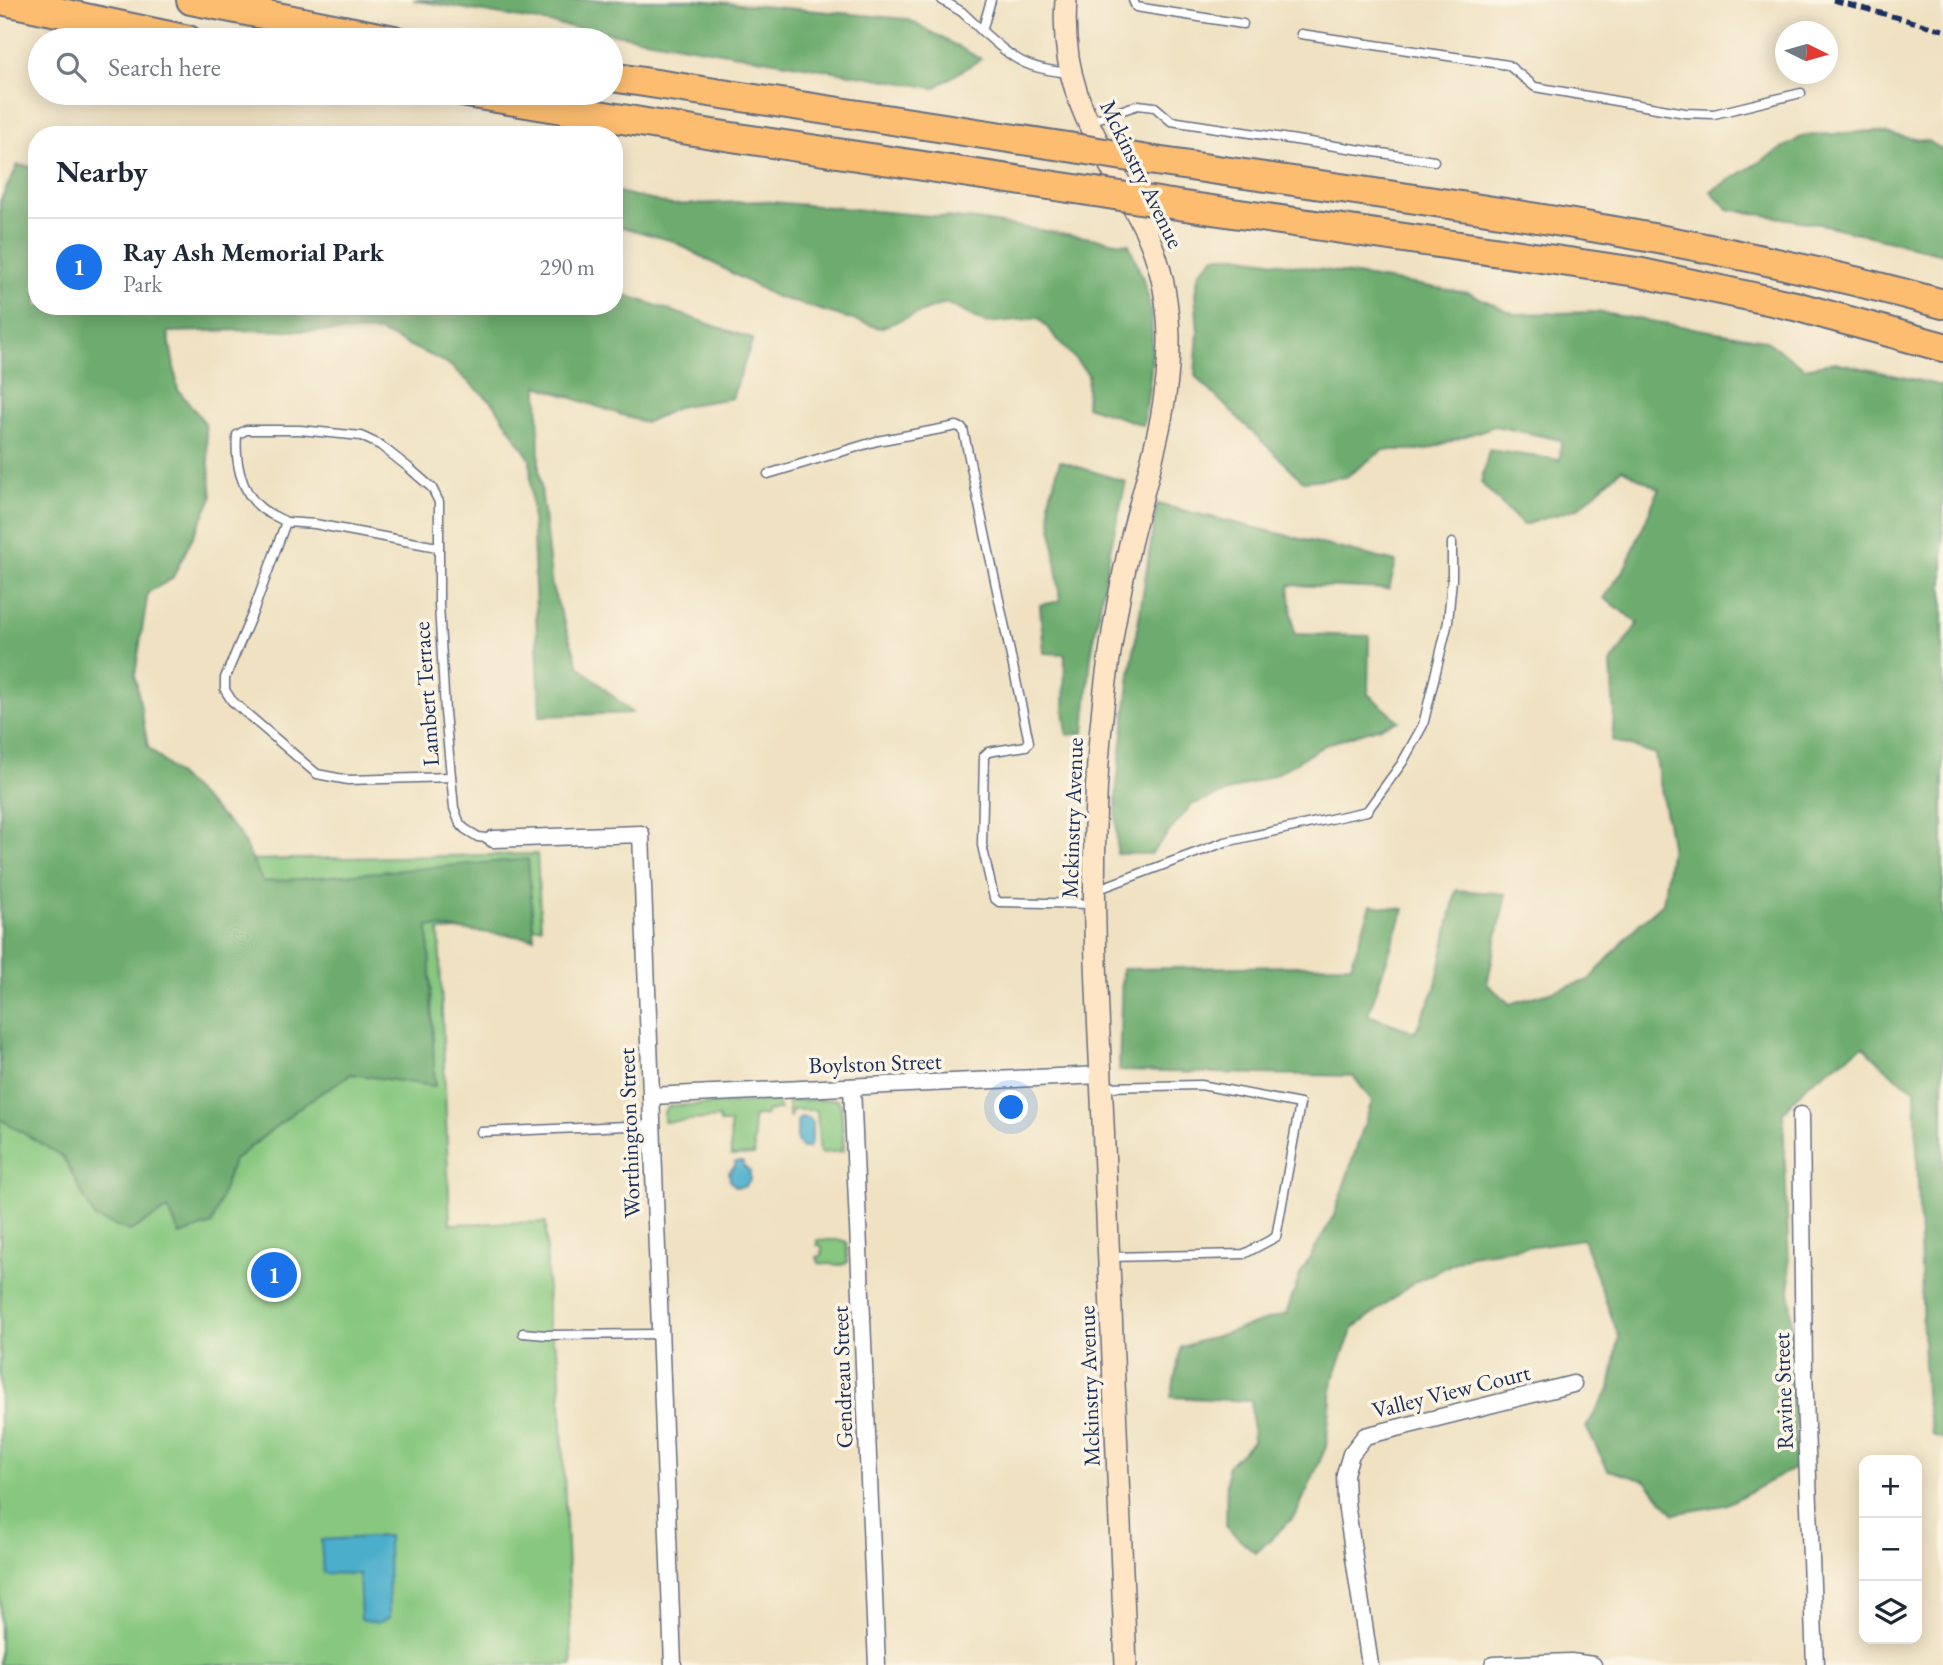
<!DOCTYPE html>
<meta charset="utf-8">
<style>
body{margin:0;font-family:"EB Garamond",serif;background:#f6f6f7;color:#1f2937}
.controls{position:absolute;right:21px;bottom:21px;display:grid;overflow:hidden;border-radius:14px;box-shadow:0 4px 18px #0003}
.controls button{width:63px;height:63px;display:grid;place-items:center;padding:0;border:0;border-bottom:2px solid #e0e1e3;background:#fff;color:#1f2937;font:35px sans-serif}
.compass{position:absolute;left:1775px;top:21px;width:63px;height:63px;border-radius:50%;background:#fff;box-shadow:0 4px 18px #0003;rotate:95deg}
.you{position:absolute;left:1012px;top:1108px;width:24px;height:24px;margin:-18px;border:5px solid #fff;border-radius:50%;background:#1a73e8;box-shadow:0 0 0 10px #1a73e833}
.badge{display:grid;place-items:center;width:46px;height:46px;border-radius:50%;background:#1a73e8;color:#fff;font-size:23px;font-weight:700}
.pin{position:absolute;translate:-50% -50%;border:4px solid #fff;box-shadow:0 2px 7px #0006}
.list{margin:0;padding:0;list-style:none}
h2{display:flex;justify-content:space-between;align-items:center;height:91px;margin:0;padding:0 28px;font-size:30px}
h2 small{font-size:23px;font-weight:400;color:#747a83}
.list li{display:grid;grid-template-columns:46px 1fr auto;gap:21px;align-items:center;box-sizing:border-box;height:98px;padding:0 28px;border-top:2px solid #e0e1e3}
.list b{display:block;font-size:26px;white-space:nowrap}
.list p{margin:0;font-size:23px;white-space:nowrap;color:#747a83}
.list em{font-size:23px;font-style:normal;color:#747a83}
.icon{flex:none;width:38px;height:38px;fill:none;stroke:currentColor;stroke-width:2;stroke-linecap:round;stroke-linejoin:round}
.map{position:relative;flex:none;width:1943px;height:1665px;overflow:hidden}
.search{position:absolute;background:#fff;box-shadow:0 4px 18px #0003;left:28px;top:28px;width:595px;height:77px;display:flex;align-items:center;gap:18px;box-sizing:border-box;padding:0 24px;border-radius:38px;color:#747a83;font-size:26px}
.panel{position:absolute;background:#fff;box-shadow:0 4px 18px #0003;left:28px;top:126px;width:595px;height:189px;border-radius:28px}
.map>svg:first-child{display:block}
</style>
<div class="map">
<svg width="1943" height="1665" viewBox="0 0 1943 1665">
<rect width="100%" height="100%" fill="#fcf5e5"/>
<filter id="ink" filterUnits="userSpaceOnUse"><feTurbulence type="fractalNoise" baseFrequency=".0143" numOctaves="2"/><feDisplacementMap in="SourceGraphic" scale="14" xChannelSelector="R" yChannelSelector="G"/><feConvolveMatrix kernelMatrix="1 2 1 2 8 2 1 2 1" color-interpolation-filters="sRGB"/></filter>
<filter id="wash" filterUnits="userSpaceOnUse"><feTurbulence type="fractalNoise" baseFrequency=".00686" numOctaves="4" result="noise"/><feDisplacementMap in="SourceGraphic" scale="28" xChannelSelector="R" yChannelSelector="G"/><feGaussianBlur stdDeviation="1.57" result="paint"/><feColorMatrix in="noise" values="0 0 0 0 0 0 0 0 0 0 0 0 0 0 0 0 0 1.4 0 .05"/><feComposite in="paint" operator="in"/></filter>
<g filter="url(#wash)">
<rect width="100%" height="100%" fill="#efe1c1"/>
<!-- green -->
<g fill="#87c77f" stroke="#517b6e" stroke-width="2">
<path d="M 537,854 L 541,927 L 439,931 L 450,1224 L 546,1222 L 548,1326 L 559,1358 L 572,1665 L 0,1665 L 0,865 Z"/>
<path d="M 833,1099 L 838,1100 L 841,1105 L 844,1151 L 820,1153 L 817,1110 L 792,1110 L 791,1117 L 789,1117 L 788,1101 Z"/>
<path d="M 776,1101 L 780,1110 L 766,1111 L 766,1115 L 753,1117 L 754,1155 L 731,1156 L 730,1123 L 720,1123 L 719,1118 L 664,1122 L 664,1112 L 669,1106 Z"/>
<path d="M 817,1240 L 841,1240 L 847,1242 L 847,1263 L 841,1265 L 819,1263 L 817,1257 L 822,1256 L 822,1246 L 817,1245 Z"/>
</g>
<!-- forest -->
<g fill="#6dac6e" stroke="#446e66" stroke-width="2">
<path d="M 413,0 L 695,0 L 907,19 L 981,59 L 934,88 Z"/>
<path d="M 1874,131 L 1930,142 L 1943,150 L 1943,254 L 1825,225 L 1728,209 L 1711,191 L 1803,136 Z"/>
<path d="M 18,165 L 37,168 L 37,306 L 614,306 L 614,291 L 753,339 L 732,398 L 681,406 L 645,423 L 538,386 L 539,469 L 552,587 L 579,666 L 632,713 L 540,716 L 530,459 L 494,404 L 447,363 L 380,332 L 242,330 L 168,332 L 178,390 L 205,423 L 212,498 L 172,579 L 148,592 L 135,675 L 148,747 L 239,833 L 263,882 L 528,859 L 534,938 L 428,926 L 435,1086 L 351,1074 L 304,1104 L 233,1161 L 212,1224 L 180,1235 L 168,1209 L 130,1231 L 95,1218 L 63,1157 L 0,1119 L 0,201 Z"/>
<path d="M 614,191 L 672,205 L 761,201 L 977,220 L 1129,244 C 1134,257 1140,271 1145,285 C 1158,329 1151,380 1143,425 L 1086,406 L 1088,374 L 1039,318 L 985,323 L 946,303 L 880,328 L 774,296 L 673,241 L 614,225 Z"/>
<path d="M 1215,256 L 1237,256 L 1469,293 L 1514,314 L 1596,312 L 1765,340 L 1805,368 L 1835,362 L 1943,386 L 1943,1439 L 1932,1435 L 1925,1395 L 1915,1089 L 1894,1076 L 1863,1046 L 1808,1084 L 1783,1112 L 1797,1467 L 1725,1505 L 1674,1514 L 1646,1481 L 1608,1470 L 1586,1427 L 1610,1389 L 1619,1337 L 1583,1239 L 1470,1255 L 1413,1283 L 1353,1329 L 1333,1379 L 1326,1447 L 1296,1515 L 1256,1553 L 1226,1527 L 1227,1467 L 1253,1441 L 1251,1401 L 1171,1397 L 1181,1347 L 1286,1314 L 1300,1275 L 1334,1215 L 1372,1101 L 1353,1076 L 1119,1071 L 1122,969 L 1351,965 L 1371,905 L 1404,909 L 1368,1015 L 1415,1032 L 1435,989 L 1456,890 L 1506,894 L 1487,984 L 1510,1004 L 1589,980 L 1637,926 L 1663,903 L 1671,845 L 1655,754 L 1612,740 L 1614,716 L 1611,663 L 1638,623 L 1604,598 L 1627,564 L 1659,489 L 1622,469 L 1578,508 L 1523,525 L 1481,483 L 1489,450 L 1560,460 L 1561,440 L 1495,426 L 1425,450 L 1383,450 L 1346,477 L 1303,481 L 1195,376 L 1198,331 L 1195,294 L 1199,272 Z"/>
<path d="M 1060,461 L 1126,482 L 1110,550 L 1091,656 L 1084,733 L 1067,735 L 1064,709 L 1065,654 L 1044,653 L 1040,605 L 1060,601 L 1049,500 Z"/>
<path d="M 1157,504 L 1396,562 L 1389,589 L 1289,585 L 1294,634 L 1369,636 L 1368,694 L 1399,721 L 1327,744 L 1276,774 L 1191,805 L 1151,854 L 1117,854 L 1116,793 L 1130,675 Z"/>
</g>
<!-- water -->
<g fill="#4baecb" stroke="#336e94" stroke-width="2">
<path d="M 801,1117 L 808,1118 L 812,1121 L 812,1141 L 808,1148 L 802,1148 L 797,1141 L 797,1121 Z"/>
<path d="M 735,1162 L 743,1162 L 743,1166 L 750,1171 L 750,1180 L 745,1186 L 736,1187 L 730,1181 L 729,1172 L 735,1166 Z"/>
<path d="M 388,1536 L 389,1618 L 377,1623 L 361,1620 L 359,1574 L 323,1573 L 321,1540 Z"/>
</g>
</g>
<g filter="url(#ink)">
<g fill="none" stroke-linecap="round" stroke-linejoin="round">
<defs>
<g id="lane">
<path d="M 942,0 L 962,12 L 982,31 L 991,0"/>
<path d="M 1133,0 L 1136,7 L 1243,24"/>
<path d="M 982,31 C 1016,61 1024,68 1069,73"/>
<path d="M 1301,34 L 1508,65 L 1535,87 L 1685,113 L 1714,114 L 1801,93"/>
<path d="M 1090,121 L 1138,105 L 1155,107 L 1171,121 L 1434,161"/>
<path d="M 768,474 L 877,441 L 957,426 L 963,429 L 1029,742 L 1026,746 L 988,752 L 984,756 L 982,845 L 994,898 L 999,902 L 1093,904"/>
<path d="M 286,522 C 278,517 268,514 261,508 C 240,491 235,460 237,435 L 246,430 L 300,430 L 361,436 L 380,445 L 408,467 L 432,488 L 439,502 L 439,604 L 445,712 L 454,808 L 460,824 L 465,829 L 478,837 L 493,839"/>
<path d="M 437,547 L 315,524 L 286,522 L 253,612 L 225,678 L 225,690 L 232,701 L 317,774 L 348,780 L 451,777"/>
<path d="M 1096,890 L 1225,842 L 1367,811 L 1402,763 L 1423,725 L 1448,622 L 1452,579 L 1452,543"/>
<path d="M 1104,1087 L 1201,1085 L 1300,1104 L 1276,1237 L 1244,1254 L 1109,1257"/>
<path d="M 481,1132 L 652,1125"/>
<path d="M 523,1333 L 546,1335 L 660,1334"/>
</g>
<g id="street">
<path d="M 493,839 L 641,834 L 673,1665"/>
<path d="M 852,1087 L 877,1665"/>
<path d="M 651,1096 L 1101,1075"/>
<path d="M 1801,1115 L 1804,1372 L 1815,1665"/>
<path d="M 1370,1665 L 1346,1503 L 1345,1474 L 1351,1454 L 1365,1436 L 1573,1384"/>
<path d="M 1493,1665 L 1571,1662 L 1593,1665"/>
</g>
<path id="secondary" d="M 1066,0 C 1060,80 1088,124 1124,191 C 1132,206 1142,221 1148,236 C 1162,268 1168,302 1169,336 C 1170,411 1147,473 1130,544 C 1114,616 1103,690 1098,763 C 1089,890 1099,1019 1104,1146 C 1112,1319 1119,1492 1126,1665"/>
<g id="highway">
<path d="M 1,0 L 188,40"/>
<path d="M 191,0 L 394,40"/>
<path d="M 611,77 L 1068,147"/>
<path d="M 467,93 L 712,134 L 1095,192"/>
<path d="M 1142,159 C 1410,199 1681,231 1943,304"/>
<path d="M 1171,204 L 1637,272 L 1795,306 L 1943,347"/>
</g>
</defs>
<!-- lane casing -->
<use href="#lane" stroke="#656d81" stroke-width="11"/>
<!-- street casing -->
<use href="#street" stroke="#656d81" stroke-width="19"/>
<!-- secondary casing -->
<use href="#secondary" stroke="#656d81" stroke-width="24"/>
<!-- highway casing -->
<use href="#highway" stroke="#656d81" stroke-width="32"/>
<!-- lane -->
<use href="#lane" stroke="#fff" stroke-width="8"/>
<!-- street -->
<use href="#street" stroke="#fff" stroke-width="16"/>
<!-- secondary -->
<use href="#secondary" stroke="#fee5c5" stroke-width="21"/>
<!-- highway -->
<use href="#highway" stroke="#fcbd6f" stroke-width="28"/>
<!-- rail -->
<path stroke="#1b2f5e" stroke-width="5" stroke-dasharray="10 5" stroke-linecap="butt" d="M 1833,0 L 1943,30"/>
<defs>
<g id="highway-bridge">
<path d="M 1068,147 L 1142,159"/>
<path d="M 1095,192 L 1171,204"/>
</g>
</defs>
<!-- highway-bridge casing -->
<use href="#highway-bridge" stroke="#656d81" stroke-width="32" stroke-linecap="butt"/>
<!-- highway-bridge -->
<use href="#highway-bridge" stroke="#fcbd6f" stroke-width="28"/>
</g>
</g>
<g text-anchor="middle" dominant-baseline="central" stroke-width="7" stroke-linejoin="round" paint-order="stroke">
<!-- street labels -->
<g font-size="23" fill="#1b2f5e" stroke="#fcf5e5">
<text transform="translate(1142 174) rotate(64)">Mckinstry Avenue</text>
<text transform="translate(426 694) rotate(-94)">Lambert Terrace</text>
<text transform="translate(1072 818) rotate(-88)">Mckinstry Avenue</text>
<text transform="translate(875 1063) rotate(-2)">Boylston Street</text>
<text transform="translate(629 1133) rotate(-92)">Worthington Street</text>
<text transform="translate(842 1377) rotate(-92)">Gendreau Street</text>
<text transform="translate(1089 1386) rotate(-92)">Mckinstry Avenue</text>
<text transform="translate(1451 1391) rotate(-14)">Valley View Court</text>
<text transform="translate(1783 1391) rotate(-92)">Ravine Street</text>
</g>
</g>
</svg>
<div class="controls">
<button>+</button>
<button>−</button>
<button><svg class="icon" aria-label="layers" viewBox="0 0 24 24"><path d="M12 4l9 5-9 5-9-5zM3 14l9 5 9-5"/></svg></button>
</div>
<svg class="compass" viewBox="-18 -18 36 36"><path d="M0-13l5 13h-10z" fill="#e53935"/><path d="M0 13l5-13h-10z" fill="#747a83"/></svg>
<div class="you"></div>
<div class="pin badge" style="left:274px;top:1275px">1</div>
<div class="search"><svg class="icon" aria-label="search" viewBox="0 0 24 24"><circle cx="10" cy="10" r="6"/><path d="M15 15l6 6"/></svg>Search here</div>
<section class="panel">
<h2>Nearby<small></small></h2>
<ul class="list">
<li><span class="badge">1</span><div><b>Ray Ash Memorial Park</b><p>Park</p></div><em>290 m</em></li>
</ul>
</section>
</div>
